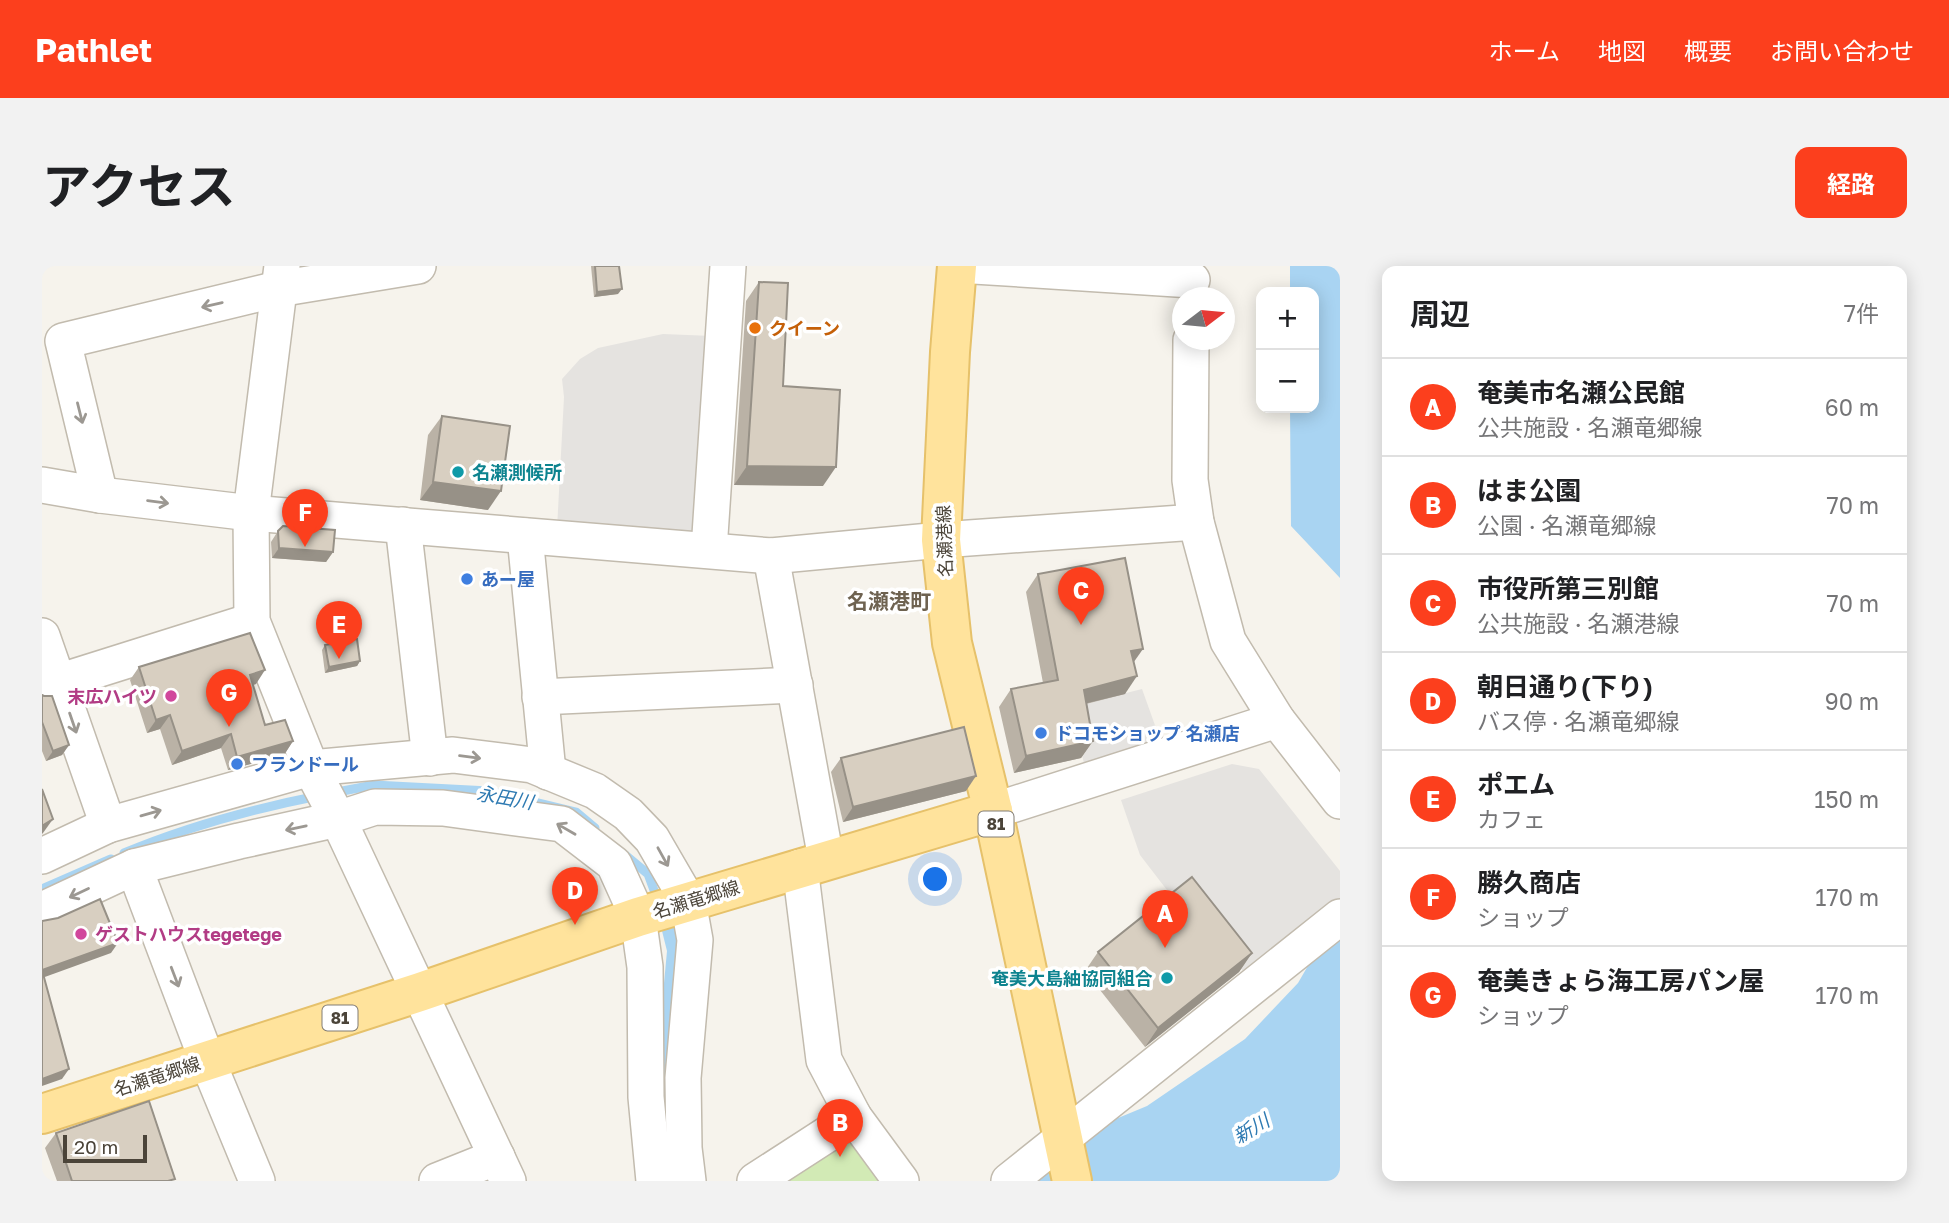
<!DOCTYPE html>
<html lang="ja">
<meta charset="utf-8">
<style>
body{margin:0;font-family:"Golos Text","Noto Sans JP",sans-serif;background:#f2f2f2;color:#202124}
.controls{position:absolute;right:21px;top:21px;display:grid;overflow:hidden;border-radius:14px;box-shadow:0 4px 18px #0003}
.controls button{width:63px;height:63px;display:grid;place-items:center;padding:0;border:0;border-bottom:2px solid #e0e0e0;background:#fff;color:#202124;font:35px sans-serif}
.compass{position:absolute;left:1130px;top:21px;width:63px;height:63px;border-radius:50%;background:#fff;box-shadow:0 4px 18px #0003;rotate:74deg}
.scale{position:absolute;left:21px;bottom:18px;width:84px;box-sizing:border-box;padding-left:7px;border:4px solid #4b4439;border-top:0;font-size:19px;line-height:24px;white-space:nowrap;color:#4b4439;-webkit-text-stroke:5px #fff;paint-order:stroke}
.you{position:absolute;left:894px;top:614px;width:24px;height:24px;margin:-18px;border:5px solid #fff;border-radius:50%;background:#1a73e8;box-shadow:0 0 0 10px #1a73e833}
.badge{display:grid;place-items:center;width:46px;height:46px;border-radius:50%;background:#fc3f1d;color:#fff;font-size:23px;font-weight:700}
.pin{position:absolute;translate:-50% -58px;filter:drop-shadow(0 2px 4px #0008)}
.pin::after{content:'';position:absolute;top:37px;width:24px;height:21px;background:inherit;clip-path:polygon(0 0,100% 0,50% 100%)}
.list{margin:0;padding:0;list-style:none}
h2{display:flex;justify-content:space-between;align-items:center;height:91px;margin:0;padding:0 28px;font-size:30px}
h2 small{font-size:23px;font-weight:400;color:#757577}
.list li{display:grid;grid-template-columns:46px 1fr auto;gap:21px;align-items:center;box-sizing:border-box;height:98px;padding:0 28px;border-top:2px solid #e0e0e0}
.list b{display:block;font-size:26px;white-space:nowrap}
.list p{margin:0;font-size:23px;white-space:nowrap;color:#757577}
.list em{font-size:23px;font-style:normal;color:#757577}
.map{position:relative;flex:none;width:1298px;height:915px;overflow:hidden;border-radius:14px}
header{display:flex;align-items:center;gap:42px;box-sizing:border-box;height:98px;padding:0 35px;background:#fc3f1d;color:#fff}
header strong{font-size:33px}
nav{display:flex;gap:38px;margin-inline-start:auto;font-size:24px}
.intro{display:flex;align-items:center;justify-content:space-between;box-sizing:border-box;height:168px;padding:0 42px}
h1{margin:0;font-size:49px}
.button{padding:18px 32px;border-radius:14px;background:#fc3f1d;color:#fff;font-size:24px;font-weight:700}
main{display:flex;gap:42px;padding:0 42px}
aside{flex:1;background:#fff;border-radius:14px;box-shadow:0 4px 18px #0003}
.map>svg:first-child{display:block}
</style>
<header>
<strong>Pathlet</strong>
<nav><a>ホーム</a><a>地図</a><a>概要</a><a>お問い合わせ</a></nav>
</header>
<div class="intro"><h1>アクセス</h1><a class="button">経路</a></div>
<main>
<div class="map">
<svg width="1298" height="915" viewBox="0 0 1298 915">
<rect width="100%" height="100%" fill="#f6f3ec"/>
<!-- green -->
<path fill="#d2eab5" d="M 808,867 L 844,915 L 735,915 Z"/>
<!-- parking -->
<g fill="#e5e3e0">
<path d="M 621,68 L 670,70 L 658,272 L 515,263 L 522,131 L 520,113 L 538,93 L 556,82 Z"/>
<path d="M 1100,423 L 1124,490 L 1046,515 L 1029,441 Z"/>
<path d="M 1190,498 L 1217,503 L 1298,605 L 1298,641 L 1208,714 L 1136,624 L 1128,628 L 1098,589 L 1079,534 Z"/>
</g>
<!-- water -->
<g fill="#a9d4f2">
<path d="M 1248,0 L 1298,0 L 1298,312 L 1249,260 L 1248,142 L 1272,142 L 1272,26 L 1248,26 Z"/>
<path d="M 642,646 L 647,678 L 619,915 L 613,814 L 625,685 L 617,653 Z"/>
<path d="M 1298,668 L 1298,915 L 987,915 L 1052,862 L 1105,840 L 1203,773 L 1256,717 L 1274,686 Z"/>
</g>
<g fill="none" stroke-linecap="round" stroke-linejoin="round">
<!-- stream -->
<g stroke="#a9d4f2" stroke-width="9">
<path d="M 290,527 L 332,519 L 447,525 L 534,546 L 553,562"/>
<path d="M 82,587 C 144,561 210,543 276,530"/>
<path d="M 582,588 L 606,608 L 616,635"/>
<path d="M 0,623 L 69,593"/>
</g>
<defs>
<g id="minor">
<path d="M 240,0 L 209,247 L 210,355 L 269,502 L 296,553 L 466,915"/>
<path d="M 932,0 L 1150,14"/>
<path d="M 1149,74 L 1148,214 L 1154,256 L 1186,375 L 1235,454 L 1298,535"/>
<path d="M 0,219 L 58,229 L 209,247 L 729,290 L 899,274 L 1154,256"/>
<path d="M 58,229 L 21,75 L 236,23 L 376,0"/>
<path d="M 361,259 L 388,492"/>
<path d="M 483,270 L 506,506"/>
<path d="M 667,284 L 686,0"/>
<path d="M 729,290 L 784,593"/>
<path d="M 0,370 L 66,559"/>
<path d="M 0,421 L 210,355"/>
<path d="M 498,431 L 753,419"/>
<path d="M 951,545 L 1235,454"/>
<path d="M 0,590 L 66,559 L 269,502 L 411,489 L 490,499 L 553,525 L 586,548 L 610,573 L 646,635 L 653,674 L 641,812 L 642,882 L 646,915"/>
<path d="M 92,601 L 165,794 L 215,915"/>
<path d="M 758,601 L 782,794 L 812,851 L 859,915"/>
<path d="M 0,644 L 92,601 L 197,575 L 296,553 L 333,541 L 401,542 L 520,558 L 572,598 L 596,651 L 603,701 L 604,831 L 612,915"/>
<path d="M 395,915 L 455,891"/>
<path d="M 713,915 L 812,851"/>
<path d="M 967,915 L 1298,651"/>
</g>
<g id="major">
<path d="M 915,0 L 908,86 L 899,274 L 910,377 L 951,545"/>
<path d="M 0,848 L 378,726 L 596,651 L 951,545 L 1030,915"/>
</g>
</defs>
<!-- minor casing -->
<use href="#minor" stroke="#c2bbae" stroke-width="38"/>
<!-- major casing -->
<use href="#major" stroke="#e6c16a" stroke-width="42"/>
<!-- minor -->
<use href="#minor" stroke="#fff" stroke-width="35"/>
<!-- major -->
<use href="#major" stroke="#ffe39c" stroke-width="38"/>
</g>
<!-- wall -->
<g fill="#bab2a6">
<path d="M 549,0 L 577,0 L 576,28 L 552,31 Z"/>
<path d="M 717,16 L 741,120 L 781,220 L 692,219 L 704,35 Z"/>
<path d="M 400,150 L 446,244 L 378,234 L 386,169 Z"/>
<path d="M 236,265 L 291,286 L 284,296 L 230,292 L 229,276 Z"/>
<path d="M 996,308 L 1092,396 L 1083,428 L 1044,438 L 1051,475 L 1039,492 L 972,507 L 957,441 L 969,423 L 1001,417 L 984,326 Z"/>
<path d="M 283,379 L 318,395 L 315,400 L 283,407 L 280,384 Z"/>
<path d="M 97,401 L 214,418 L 211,419 L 223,459 L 251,475 L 242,489 L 186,504 L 179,482 L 130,499 L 118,463 L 105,467 L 88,414 Z"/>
<path d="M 0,429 L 27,479 L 20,489 L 4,495 L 0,485 Z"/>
<path d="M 799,492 L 924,525 L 801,556 L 789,506 Z"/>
<path d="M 1056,686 L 1210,687 L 1197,706 L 1103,781 L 1043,705 Z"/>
<path d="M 14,867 L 126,915 L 15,915 L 3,882 Z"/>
</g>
<!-- shaded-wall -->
<g fill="#979187">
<path d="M 580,23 L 576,28 L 552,31 L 555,26 Z"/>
<path d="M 705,200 L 794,201 L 781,220 L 692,219 Z"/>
<path d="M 391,216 L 459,225 L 446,244 L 378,234 Z"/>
<path d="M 237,282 L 291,286 L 284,296 L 230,292 Z"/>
<path d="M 1101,383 L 1089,400 L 1089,385 Z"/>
<path d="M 318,395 L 315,400 L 283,407 L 287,401 Z"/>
<path d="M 223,404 L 214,418 L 199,422 L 208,409 Z"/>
<path d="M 1095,410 L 1083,428 L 1029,441 L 1042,424 Z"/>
<path d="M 128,449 L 118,463 L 105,467 L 114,454 Z"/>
<path d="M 189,468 L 179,482 L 130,499 L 140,485 Z"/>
<path d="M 251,475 L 242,489 L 186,504 L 195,491 Z"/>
<path d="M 1051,475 L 1039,492 L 972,507 L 984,490 Z"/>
<path d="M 27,479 L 20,489 L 4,495 L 11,485 Z"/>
<path d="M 934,510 L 924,525 L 801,556 L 811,541 Z"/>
<path d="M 11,553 L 1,567 L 0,568 L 0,560 Z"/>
<path d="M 76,677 L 69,687 L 0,712 L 0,704 Z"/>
<path d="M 1210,687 L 1197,706 L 1103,781 L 1116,762 Z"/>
<path d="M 27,803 L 20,813 L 0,820 L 0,813 Z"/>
</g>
<!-- building -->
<g fill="#d8cfc1" stroke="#979187" stroke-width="2">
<path d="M 553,0 L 577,0 L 580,23 L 555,26 Z"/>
<path d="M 717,16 L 746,17 L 741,120 L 798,124 L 794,201 L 705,200 Z"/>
<path d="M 400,150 L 468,160 L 459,225 L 391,216 Z"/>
<path d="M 241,260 L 293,264 L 291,286 L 237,282 L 236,265 Z"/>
<path d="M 1083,292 L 1101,383 L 1089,385 L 1095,410 L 1042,424 L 1051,475 L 984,490 L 969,423 L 1016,414 L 996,308 Z"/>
<path d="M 208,367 L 223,404 L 208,409 L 223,459 L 243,454 L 251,475 L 195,491 L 189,468 L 140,485 L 128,449 L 114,454 L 97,401 Z"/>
<path d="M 315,373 L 318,395 L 287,401 L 283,379 Z"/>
<path d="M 0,429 L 2,430 L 10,430 L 27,479 L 11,485 L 0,456 Z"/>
<path d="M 922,461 L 934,510 L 811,541 L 799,492 Z"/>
<path d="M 0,523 L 11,553 L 0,560 Z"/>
<path d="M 1150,611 L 1210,687 L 1116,762 L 1056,686 Z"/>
<path d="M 58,633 L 76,677 L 0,704 L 0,655 L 16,652 Z"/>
<path d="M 0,704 L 27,803 L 0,813 Z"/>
<path d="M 107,835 L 133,913 L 126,915 L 30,915 L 14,867 Z"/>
</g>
<!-- one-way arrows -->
<defs><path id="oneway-shaft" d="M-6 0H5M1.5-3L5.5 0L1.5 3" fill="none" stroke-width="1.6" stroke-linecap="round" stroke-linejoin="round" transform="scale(1.75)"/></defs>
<g stroke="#9c9892">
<use href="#oneway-shaft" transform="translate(170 39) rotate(167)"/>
<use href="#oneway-shaft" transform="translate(38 147) rotate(76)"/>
<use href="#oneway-shaft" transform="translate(116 236) rotate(7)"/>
<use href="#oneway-shaft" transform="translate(31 457) rotate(71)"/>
<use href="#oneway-shaft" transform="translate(428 491) rotate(7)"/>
<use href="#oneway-shaft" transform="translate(109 547) rotate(-16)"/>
<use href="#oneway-shaft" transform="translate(254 562) rotate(168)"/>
<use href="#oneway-shaft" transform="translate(524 563) rotate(-150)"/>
<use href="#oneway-shaft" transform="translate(621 591) rotate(61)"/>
<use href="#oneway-shaft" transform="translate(37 627) rotate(155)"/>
<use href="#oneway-shaft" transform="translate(133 711) rotate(69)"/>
</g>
<!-- markers -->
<circle fill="#e8710a" stroke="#fff" stroke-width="2.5" cx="713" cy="62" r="7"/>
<g fill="#0f9aa8" stroke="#fff" stroke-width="2.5">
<circle cx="416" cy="206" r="7"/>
<circle cx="1125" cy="712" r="7"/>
</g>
<g fill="#3f7fe0" stroke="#fff" stroke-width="2.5">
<circle cx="425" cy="313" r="7"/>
<circle cx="999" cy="467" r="7"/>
<circle cx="195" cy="498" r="7"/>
</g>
<g fill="#d1479c" stroke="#fff" stroke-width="2.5">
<circle cx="129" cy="430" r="7"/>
<circle cx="39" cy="668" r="7"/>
</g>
<g text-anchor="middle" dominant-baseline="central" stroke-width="7" stroke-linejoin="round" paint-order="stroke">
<!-- shield labels -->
<g fill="#fff" stroke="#817c74" stroke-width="2">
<rect x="936.5" y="545.5" width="35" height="25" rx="5"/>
<rect x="280.5" y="739.5" width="35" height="25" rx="5"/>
</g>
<g font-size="16" font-weight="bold" fill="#4b4439">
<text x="954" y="558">81</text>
<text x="298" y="752">81</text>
</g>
<!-- food labels -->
<g font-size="18" font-weight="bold" fill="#c56008" stroke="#fff" text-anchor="start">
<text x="727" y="62">クイーン</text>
</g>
<!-- culture labels -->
<g font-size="18" font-weight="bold" fill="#0d838f" stroke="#fff" text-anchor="start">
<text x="430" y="206">名瀬測候所</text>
<text x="1111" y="712" text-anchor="end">奄美大島紬協同組合</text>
</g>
<!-- street labels -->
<g font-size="18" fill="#4b4439" stroke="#fff">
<text transform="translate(902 275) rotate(-92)">名瀬港線</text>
<text transform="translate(654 633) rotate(-17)">名瀬竜郷線</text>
<text transform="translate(115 810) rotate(-18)">名瀬竜郷線</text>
</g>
<!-- shop labels -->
<g font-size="18" font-weight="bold" fill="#366cbe" stroke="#fff" text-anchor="start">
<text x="439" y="313">あー屋</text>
<text x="1013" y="467">ドコモショップ 名瀬店</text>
<text x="209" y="498">フランドール</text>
</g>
<!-- hotel labels -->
<g font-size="18" font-weight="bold" fill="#b23c85" stroke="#fff" text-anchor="end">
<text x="115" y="430">末広ハイツ</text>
<text x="53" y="668" text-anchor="start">ゲストハウスtegetege</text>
</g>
<!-- water labels -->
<g font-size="19" font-style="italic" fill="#2e7ab2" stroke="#fff">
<text transform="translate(463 531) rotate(10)">永田川</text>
<text transform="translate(1209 862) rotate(-31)">新川</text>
</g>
<!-- quarter labels -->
<g font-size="21" font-weight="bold" fill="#6e6250" stroke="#fff">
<text x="847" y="335">名瀬港町</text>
</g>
</g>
</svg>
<div class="controls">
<button>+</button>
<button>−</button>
</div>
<svg class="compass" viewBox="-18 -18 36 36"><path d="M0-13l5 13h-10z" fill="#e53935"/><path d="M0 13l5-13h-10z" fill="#757577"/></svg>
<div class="scale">20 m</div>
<div class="you"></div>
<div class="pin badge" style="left:1123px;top:682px">A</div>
<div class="pin badge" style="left:798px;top:891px">B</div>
<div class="pin badge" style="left:1039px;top:359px">C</div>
<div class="pin badge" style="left:533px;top:659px">D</div>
<div class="pin badge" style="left:297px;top:393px">E</div>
<div class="pin badge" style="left:263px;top:281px">F</div>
<div class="pin badge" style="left:187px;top:461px">G</div>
</div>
<aside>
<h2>周辺<small>7件</small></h2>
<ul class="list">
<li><span class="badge">A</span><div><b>奄美市名瀬公民館</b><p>公共施設 · 名瀬竜郷線</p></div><em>60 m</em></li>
<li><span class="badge">B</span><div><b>はま公園</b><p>公園 · 名瀬竜郷線</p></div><em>70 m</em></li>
<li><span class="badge">C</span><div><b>市役所第三別館</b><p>公共施設 · 名瀬港線</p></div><em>70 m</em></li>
<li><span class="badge">D</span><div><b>朝日通り(下り)</b><p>バス停 · 名瀬竜郷線</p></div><em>90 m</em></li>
<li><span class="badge">E</span><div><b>ポエム</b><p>カフェ</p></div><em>150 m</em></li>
<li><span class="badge">F</span><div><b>勝久商店</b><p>ショップ</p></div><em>170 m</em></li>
<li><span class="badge">G</span><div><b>奄美きょら海工房パン屋</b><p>ショップ</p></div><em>170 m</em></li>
</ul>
</aside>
</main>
